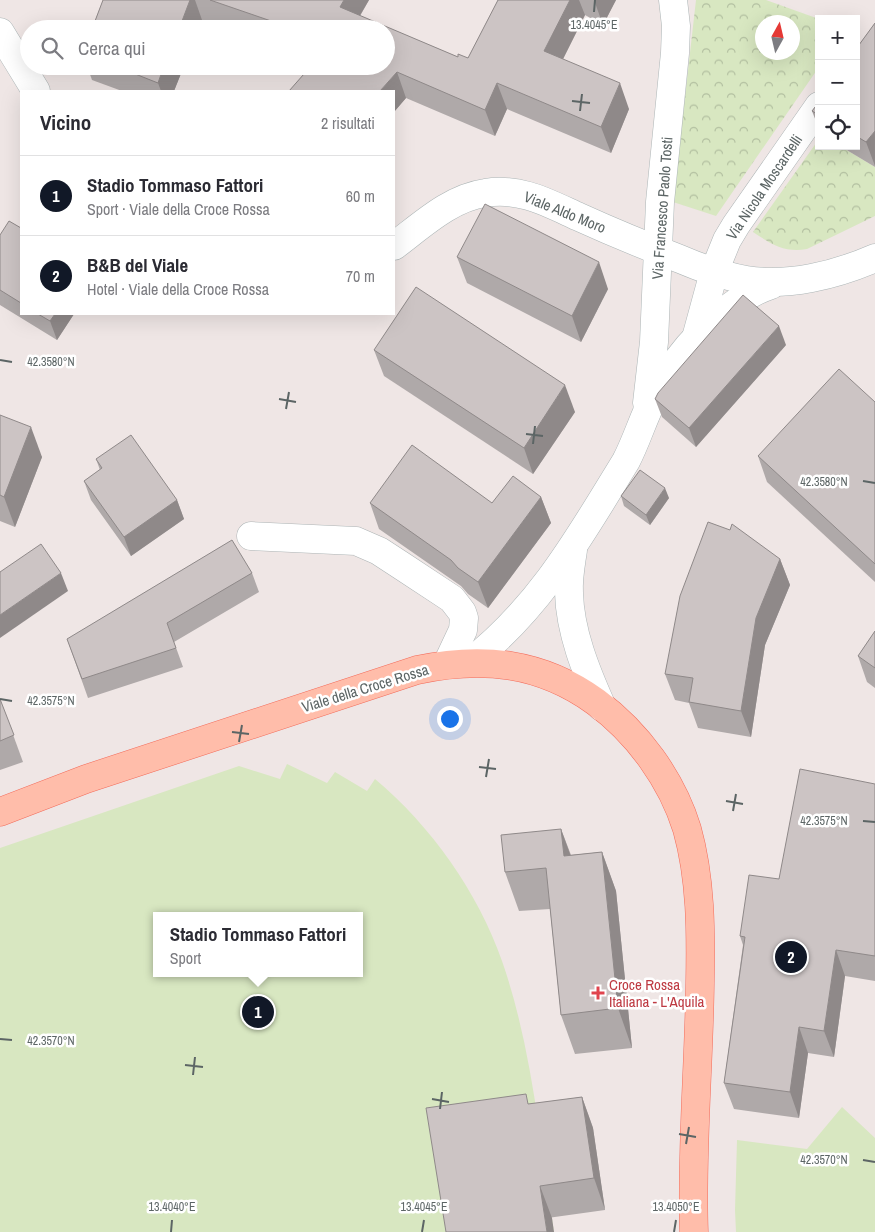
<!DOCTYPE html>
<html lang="it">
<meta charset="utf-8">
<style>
body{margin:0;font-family:"Archivo Narrow",sans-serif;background:#f2f2f3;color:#2b2b33}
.controls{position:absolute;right:15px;top:15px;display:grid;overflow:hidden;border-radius:0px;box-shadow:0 5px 20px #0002}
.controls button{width:45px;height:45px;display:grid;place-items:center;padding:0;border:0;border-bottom:1px solid #e1e1e2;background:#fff;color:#2b2b33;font:25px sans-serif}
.compass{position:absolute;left:755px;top:15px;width:45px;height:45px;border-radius:50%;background:#fff;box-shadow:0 5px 20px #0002;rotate:8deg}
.you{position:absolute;left:449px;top:718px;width:18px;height:18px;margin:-12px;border:4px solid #fff;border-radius:50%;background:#1a73e8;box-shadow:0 0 0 8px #1a73e833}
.badge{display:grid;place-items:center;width:32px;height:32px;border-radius:50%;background:#111827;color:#fff;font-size:16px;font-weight:700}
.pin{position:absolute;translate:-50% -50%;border:2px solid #fff;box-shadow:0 1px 5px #0006}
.popup{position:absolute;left:153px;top:912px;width:210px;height:65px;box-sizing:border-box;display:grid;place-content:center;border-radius:0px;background:#fff;filter:drop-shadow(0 1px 4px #0005);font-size:16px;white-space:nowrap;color:#7c7c81}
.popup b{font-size:19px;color:#2b2b33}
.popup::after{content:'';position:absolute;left:50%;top:100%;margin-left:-10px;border:10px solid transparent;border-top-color:#fff}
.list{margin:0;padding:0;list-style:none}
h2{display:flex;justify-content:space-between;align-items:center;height:65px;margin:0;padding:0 20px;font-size:21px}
h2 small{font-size:16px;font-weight:400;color:#7c7c81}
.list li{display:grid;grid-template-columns:32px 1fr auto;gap:15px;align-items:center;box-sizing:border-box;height:80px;padding:0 20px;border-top:1px solid #e1e1e2}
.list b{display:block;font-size:19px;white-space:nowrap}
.list p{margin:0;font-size:16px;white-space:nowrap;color:#7c7c81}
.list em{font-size:16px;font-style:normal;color:#7c7c81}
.icon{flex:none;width:28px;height:28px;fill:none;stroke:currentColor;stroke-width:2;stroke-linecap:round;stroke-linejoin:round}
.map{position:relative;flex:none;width:875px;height:1232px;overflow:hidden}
.search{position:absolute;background:#fff;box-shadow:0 5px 20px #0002;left:20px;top:20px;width:375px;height:55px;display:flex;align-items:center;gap:12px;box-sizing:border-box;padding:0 18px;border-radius:28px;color:#7c7c81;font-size:19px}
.panel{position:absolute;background:#fff;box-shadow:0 5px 20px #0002;left:20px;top:90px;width:375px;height:225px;border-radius:0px}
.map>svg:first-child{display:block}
</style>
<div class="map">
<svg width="875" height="1232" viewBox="0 0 875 1232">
<defs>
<pattern id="forest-crowns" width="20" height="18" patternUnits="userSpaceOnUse" patternTransform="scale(1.25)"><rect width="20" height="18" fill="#d8e7c1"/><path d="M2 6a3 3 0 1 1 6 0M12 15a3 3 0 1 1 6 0" fill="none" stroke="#b2bfa0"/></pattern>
</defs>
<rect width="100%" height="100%" fill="#efe6e5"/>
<!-- green -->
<g fill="#d8e7c1" fill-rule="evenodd">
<path d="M 287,764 L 327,783 L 335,772 L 367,791 L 375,779 C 431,826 478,892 502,961 C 532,1047 540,1142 554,1232 L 0,1232 L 0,848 L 239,766 L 280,779 ZM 157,916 L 359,916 L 359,973 L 157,973 Z"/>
<path d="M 842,1107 L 875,1138 L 875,1232 L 736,1232 L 735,1210 L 737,1140 L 807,1149 Z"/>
</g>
<!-- forest -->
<g fill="url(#forest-crowns)" fill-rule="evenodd">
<path d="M 696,0 L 766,0 L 819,19 L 819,67 L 716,216 L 673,202 ZM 762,22 L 792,22 L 792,52 L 762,52 Z"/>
<path d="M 819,139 L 819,146 L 840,146 L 875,167 L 875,216 L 807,249 C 785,253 771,244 753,232 Z"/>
</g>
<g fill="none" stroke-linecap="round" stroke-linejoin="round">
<defs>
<g id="street">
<path d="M 714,272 L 727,240 L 736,225 L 819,106"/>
<path d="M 251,536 L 356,541 L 379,551 L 405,568 L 452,599 L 462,612 L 464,618 L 463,630 L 447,664"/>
</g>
<g id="secondary">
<path d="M 0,32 L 36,91"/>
<path d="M 394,246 C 421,226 450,198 485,193 C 520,187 548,203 579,217 C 612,232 646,246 680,259 C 701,268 723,276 746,280 C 788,287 836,275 875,258"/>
<path d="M 696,338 L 714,272"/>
<path d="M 647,403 L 654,342 L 660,202 L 675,53 L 676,26 L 673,0"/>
<path d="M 573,550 C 571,564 568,578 569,593 C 570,632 586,671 602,707"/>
<path d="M 469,663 C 540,608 580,536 626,461 C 637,440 643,418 654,397 C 677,353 723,301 771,285"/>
</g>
<path id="primary" d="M 0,812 L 86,779 L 417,670 C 482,656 541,662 596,702 C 638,733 672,780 687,829 C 701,879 701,932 700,983 C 699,1066 691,1149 694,1232"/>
</defs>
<!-- street casing -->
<use href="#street" stroke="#adb4b5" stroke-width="29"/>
<!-- secondary casing -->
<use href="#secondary" stroke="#acb5b6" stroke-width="29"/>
<!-- primary casing -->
<use href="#primary" stroke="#f36b5a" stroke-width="29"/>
<!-- street -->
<use href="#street" stroke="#fff" stroke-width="28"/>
<!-- secondary -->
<use href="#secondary" stroke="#fff" stroke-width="28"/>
<!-- primary -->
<use href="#primary" stroke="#ffbdaa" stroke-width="28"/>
</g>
<!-- wall -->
<g fill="#afa9a9">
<path d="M 103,0 L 369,0 L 360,16 L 458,57 L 468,58 L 498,0 L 616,0 L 603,25 L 585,15 L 563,59 L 629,109 L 611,153 L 507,109 L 495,136 L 406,98 L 394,112 L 394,91 L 386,29 L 228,29 L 202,20 L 198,29 L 92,29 Z"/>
<path d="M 875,23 L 875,167 L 840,146 L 856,146 L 856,49 Z"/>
<path d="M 87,66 L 184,66 L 174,91 L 122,91 L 92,80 Z"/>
<path d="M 819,102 L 819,129 L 812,111 Z"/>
<path d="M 21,228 L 21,314 L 74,314 L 57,340 L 0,305 L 0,235 Z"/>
<path d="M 457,257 L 608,289 L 581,342 L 467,283 Z"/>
<path d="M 786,345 L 696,447 L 662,417 L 655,399 Z"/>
<path d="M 374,350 L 575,412 L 533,474 L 384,376 Z"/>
<path d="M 875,402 L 875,582 L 767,482 L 758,456 Z"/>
<path d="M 0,415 L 42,457 L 15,527 L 0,521 Z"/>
<path d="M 96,459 L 177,500 L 184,519 L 131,556 L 91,500 L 84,481 L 100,470 Z"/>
<path d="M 621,496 L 669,498 L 650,525 L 624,506 Z"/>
<path d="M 541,497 L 551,523 L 488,608 L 468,594 L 461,586 L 379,529 L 370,503 L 492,503 Z"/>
<path d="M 780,559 L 790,585 L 765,645 L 751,737 L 698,728 L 689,703 L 675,700 L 665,674 Z"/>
<path d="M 252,573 L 259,592 L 174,642 L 183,667 L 88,698 L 67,639 Z"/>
<path d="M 875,631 L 875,688 L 867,682 L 858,656 Z"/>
<path d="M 0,699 L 23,762 L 0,770 Z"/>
<path d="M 875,784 L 875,981 L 845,976 L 834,1057 L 808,1053 L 799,1118 L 734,1109 L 724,1083 L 743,945 L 740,936 Z"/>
<path d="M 561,829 L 571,855 L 602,852 L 616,891 L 632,1048 L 575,1054 L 561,1015 L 550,909 L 519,911 L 505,872 Z"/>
<path d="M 582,1097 L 593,1128 L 605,1210 L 446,1232 L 530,1104 Z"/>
</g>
<!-- shaded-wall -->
<g fill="#8f8989">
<path d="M 190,0 L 195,0 L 202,20 L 198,29 L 179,29 Z"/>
<path d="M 344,0 L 369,0 L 352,29 L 340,7 Z"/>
<path d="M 570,0 L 579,0 L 585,15 L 554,77 L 544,51 Z"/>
<path d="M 594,0 L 616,0 L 603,25 Z"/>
<path d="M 164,66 L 184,66 L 174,91 L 161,91 L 158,83 Z"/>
<path d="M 397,72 L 406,98 L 394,112 L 394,91 L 380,91 Z"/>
<path d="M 497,83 L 507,109 L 495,136 L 485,110 Z"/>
<path d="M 620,83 L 629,109 L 611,153 L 601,127 Z"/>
<path d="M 875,131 L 875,166 L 866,142 Z"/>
<path d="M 599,262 L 608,289 L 581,342 L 572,316 Z"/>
<path d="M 55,314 L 74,314 L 57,340 L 50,321 Z"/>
<path d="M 779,326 L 786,345 L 696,447 L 689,428 Z"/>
<path d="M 565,385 L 575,412 L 533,474 L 524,448 Z"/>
<path d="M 31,427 L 42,457 L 15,527 L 4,497 Z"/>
<path d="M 665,488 L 669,498 L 650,525 L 646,515 Z"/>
<path d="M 541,497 L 551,523 L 488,608 L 478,582 Z"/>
<path d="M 177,500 L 184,519 L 131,556 L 124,537 Z"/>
<path d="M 780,559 L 790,585 L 765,645 L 751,737 L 741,711 L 756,618 Z"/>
<path d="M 61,573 L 68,591 L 0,638 L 0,615 Z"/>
<path d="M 561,829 L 575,868 L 564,856 Z"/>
<path d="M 602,852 L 616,891 L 632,1048 L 618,1008 Z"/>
<path d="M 836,950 L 845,976 L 834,1057 L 824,1031 Z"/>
<path d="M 799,1027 L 808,1053 L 799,1118 L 790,1092 Z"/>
<path d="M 582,1097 L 593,1128 L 605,1210 L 594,1178 Z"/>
<path d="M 540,1186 L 552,1218 L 554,1232 L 547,1232 Z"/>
</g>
<!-- building -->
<g fill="#ccc4c4" stroke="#8f8989">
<path d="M 103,0 L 190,0 L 179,29 L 92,29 Z"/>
<path d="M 210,0 L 344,0 L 340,7 L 458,57 L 458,54 L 468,58 L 498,0 L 570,0 L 544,51 L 620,83 L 601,127 L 497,83 L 485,110 L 397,72 L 380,91 L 289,91 L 311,66 L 386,66 L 386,29 L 286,29 L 274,22 Z"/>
<path d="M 875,23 L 875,131 L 866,142 L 856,136 L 856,49 Z"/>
<path d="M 115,66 L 164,66 L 158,83 Z"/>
<path d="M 819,102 L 819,115 L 812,111 Z"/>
<path d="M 485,204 L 599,262 L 572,316 L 457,257 Z"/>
<path d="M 9,221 L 21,228 L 21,303 L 0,290 L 0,235 Z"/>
<path d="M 416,287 L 565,385 L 524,448 L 374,350 Z"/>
<path d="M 743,295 L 779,326 L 689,428 L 655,399 L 658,393 Z"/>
<path d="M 38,314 L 55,314 L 50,321 Z"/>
<path d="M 839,369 L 875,402 L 875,564 L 758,456 Z"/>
<path d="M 0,415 L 31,427 L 4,497 L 0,495 Z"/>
<path d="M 131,435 L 177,500 L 124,537 L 84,481 L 102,468 L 96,459 Z"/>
<path d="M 412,445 L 492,503 L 513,476 L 541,497 L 478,582 L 458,568 L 451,560 L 370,503 Z"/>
<path d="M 640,470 L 665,488 L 646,515 L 621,496 Z"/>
<path d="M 708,522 L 730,530 L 732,524 L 780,559 L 756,618 L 741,711 L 689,702 L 693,678 L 665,674 L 680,596 Z"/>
<path d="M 232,540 L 252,573 L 167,623 L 176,648 L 82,679 L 67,639 Z"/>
<path d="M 41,544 L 61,573 L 0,615 L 0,572 Z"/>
<path d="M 875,631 L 875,668 L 858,656 Z"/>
<path d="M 0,699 L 14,735 L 0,741 Z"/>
<path d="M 800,769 L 875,784 L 875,956 L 836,950 L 824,1031 L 799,1027 L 790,1092 L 724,1083 L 745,937 L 740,936 L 749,875 L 779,879 Z"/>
<path d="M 561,829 L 564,856 L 602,852 L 618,1008 L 561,1015 L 546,868 L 505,872 L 501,835 Z"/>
<path d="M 526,1094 L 528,1104 L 582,1097 L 594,1178 L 540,1186 L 547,1232 L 446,1232 L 426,1108 Z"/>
</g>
<!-- ticks -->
<path fill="none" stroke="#5c6565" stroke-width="2" d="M 594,12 L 595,0M 572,101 L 590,103M 580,111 L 582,94M 0,360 L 12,362M 279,399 L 296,402M 286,409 L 289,392M 526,434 L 543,436M 533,444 L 535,426M 863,481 L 875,483M 0,699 L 12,701M 232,732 L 249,734M 239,742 L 242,725M 479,767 L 496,769M 486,777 L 489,759M 726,801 L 743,804M 733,811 L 736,794M 863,821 L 875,822M 0,1039 L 12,1040M 185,1065 L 203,1067M 193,1075 L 195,1057M 432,1099 L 449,1102M 440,1109 L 442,1092M 679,1134 L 696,1137M 686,1144 L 689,1127M 863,1160 L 875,1162M 171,1232 L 172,1220M 422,1232 L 424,1220M 674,1232 L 676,1220"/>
<!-- markers -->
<path fill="#e0444e" stroke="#fff" stroke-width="2" d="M595.5 985.5h5v5h5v5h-5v5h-5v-5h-5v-5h5z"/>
<g text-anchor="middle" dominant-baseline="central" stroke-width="5" stroke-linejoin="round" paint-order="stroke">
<!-- street labels -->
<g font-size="15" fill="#5c6565" stroke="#fff">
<text transform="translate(764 187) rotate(-56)">Via Nicola Moscardelli</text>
<text transform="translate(662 208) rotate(-86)">Via Francesco Paolo Tosti</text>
<text transform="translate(565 212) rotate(22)">Viale Aldo Moro</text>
<text transform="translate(365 688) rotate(-17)">Viale della Croce Rossa</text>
</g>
<!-- health labels -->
<g font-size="15" fill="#be3a42" stroke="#fff" text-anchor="start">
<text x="609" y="984">Croce Rossa<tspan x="609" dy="17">Italiana - L'Aquila</tspan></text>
</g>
</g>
<g font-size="12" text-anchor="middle" fill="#5c6565" stroke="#fff" stroke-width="5" stroke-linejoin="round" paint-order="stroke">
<text x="594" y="29">13.4045°E</text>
<text x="51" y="366">42.3580°N</text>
<text x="824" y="486">42.3580°N</text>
<text x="51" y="705">42.3575°N</text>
<text x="824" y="825">42.3575°N</text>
<text x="51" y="1045">42.3570°N</text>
<text x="824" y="1164">42.3570°N</text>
<text x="172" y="1211">13.4040°E</text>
<text x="424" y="1211">13.4045°E</text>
<text x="676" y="1211">13.4050°E</text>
</g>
</svg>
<div class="controls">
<button>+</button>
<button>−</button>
<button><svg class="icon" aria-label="locate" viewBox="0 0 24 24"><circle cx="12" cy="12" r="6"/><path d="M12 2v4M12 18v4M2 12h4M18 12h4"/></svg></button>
</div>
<svg class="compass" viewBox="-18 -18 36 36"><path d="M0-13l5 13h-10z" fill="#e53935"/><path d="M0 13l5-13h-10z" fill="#7c7c81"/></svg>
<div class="you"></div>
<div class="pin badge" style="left:258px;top:1012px">1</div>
<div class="popup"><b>Stadio Tommaso Fattori</b>Sport</div>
<div class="pin badge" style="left:791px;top:957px">2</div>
<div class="search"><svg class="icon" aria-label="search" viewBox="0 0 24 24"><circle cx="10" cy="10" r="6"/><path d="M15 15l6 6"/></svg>Cerca qui</div>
<section class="panel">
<h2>Vicino<small>2 risultati</small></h2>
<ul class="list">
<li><span class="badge">1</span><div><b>Stadio Tommaso Fattori</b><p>Sport · Viale della Croce Rossa</p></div><em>60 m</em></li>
<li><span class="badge">2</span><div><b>B&amp;B del Viale</b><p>Hotel · Viale della Croce Rossa</p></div><em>70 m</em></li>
</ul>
</section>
</div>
